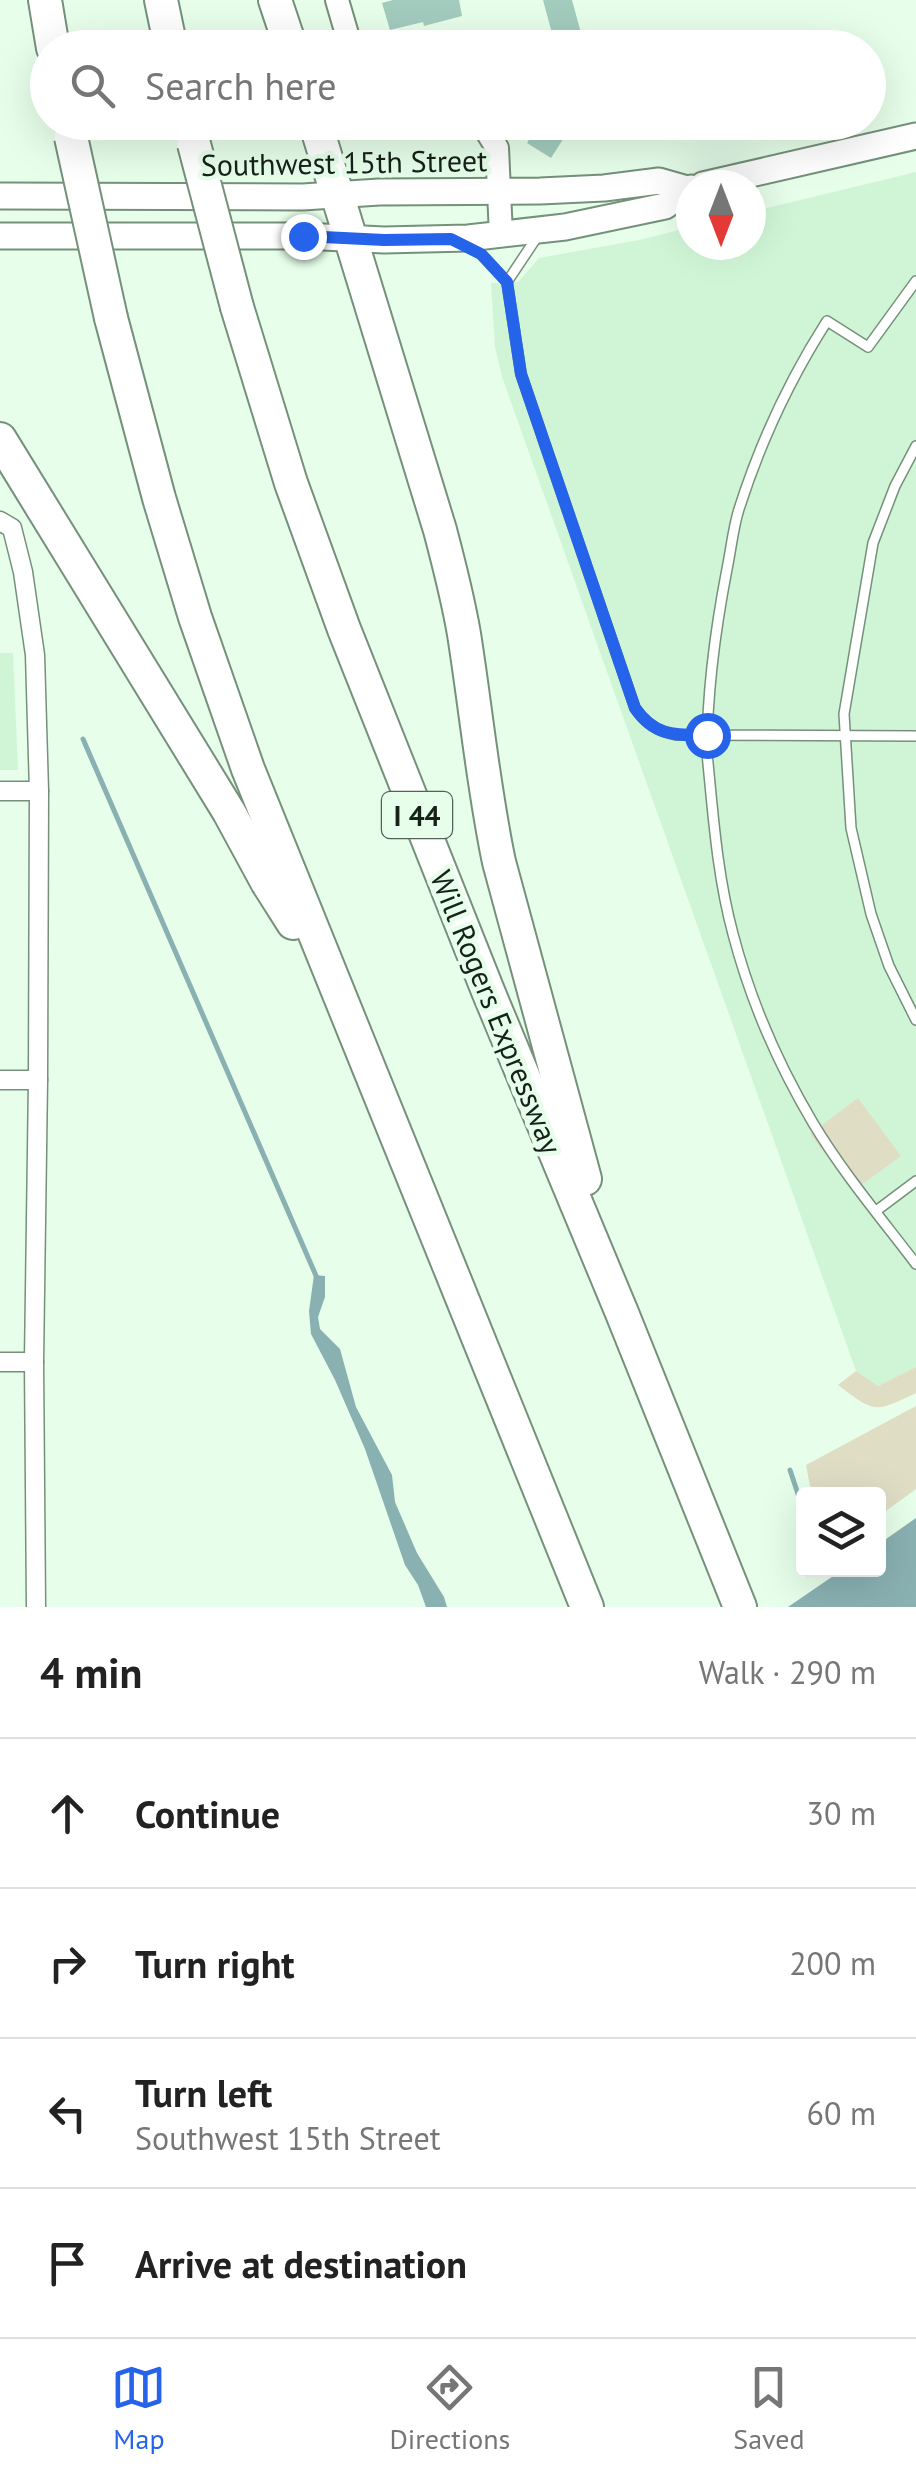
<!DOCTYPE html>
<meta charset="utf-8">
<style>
body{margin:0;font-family:"PT Sans",sans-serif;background:#f2f2f2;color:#222}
.controls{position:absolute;right:30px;bottom:30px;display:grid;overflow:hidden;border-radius:10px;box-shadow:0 10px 40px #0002}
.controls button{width:90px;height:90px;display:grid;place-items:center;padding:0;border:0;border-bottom:2px solid #e0e0e0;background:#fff;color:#222;font:50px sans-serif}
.compass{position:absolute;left:676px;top:170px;width:90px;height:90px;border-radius:50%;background:#fff;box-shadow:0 10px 40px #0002;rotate:180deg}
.stop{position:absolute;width:30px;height:30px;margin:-22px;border:8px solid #2563eb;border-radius:50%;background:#fff}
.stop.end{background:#2563eb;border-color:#fff;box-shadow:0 2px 10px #0008}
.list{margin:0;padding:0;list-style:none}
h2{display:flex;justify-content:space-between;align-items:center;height:130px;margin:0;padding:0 40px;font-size:42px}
h2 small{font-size:32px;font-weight:400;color:#767676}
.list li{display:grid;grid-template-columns:65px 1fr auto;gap:30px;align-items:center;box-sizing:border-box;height:150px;padding:0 40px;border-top:2px solid #e0e0e0}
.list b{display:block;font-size:38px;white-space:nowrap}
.list p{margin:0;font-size:32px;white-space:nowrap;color:#767676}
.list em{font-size:32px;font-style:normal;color:#767676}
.icon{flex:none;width:55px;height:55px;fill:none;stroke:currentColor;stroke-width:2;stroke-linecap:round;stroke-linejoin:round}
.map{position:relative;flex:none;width:916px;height:1607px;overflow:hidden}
.search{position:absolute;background:#fff;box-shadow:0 10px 40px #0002;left:30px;right:30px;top:30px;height:110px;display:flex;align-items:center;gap:25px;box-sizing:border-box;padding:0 35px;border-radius:55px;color:#767676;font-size:38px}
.sheet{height:730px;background:#fff}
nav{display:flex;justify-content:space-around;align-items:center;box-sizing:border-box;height:140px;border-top:2px solid #e0e0e0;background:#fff;font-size:28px;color:#767676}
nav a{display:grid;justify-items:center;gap:5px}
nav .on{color:#2563eb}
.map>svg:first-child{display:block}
</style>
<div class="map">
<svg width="916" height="1607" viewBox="0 0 916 1607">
<rect width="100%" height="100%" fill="#e6feea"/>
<!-- built -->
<g fill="#d0f5d6">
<path d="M 916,172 L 916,1367 L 878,1386 L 856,1371 L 502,377 L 495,347 L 491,283 L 518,282 L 539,258 L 639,240 L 691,227 L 691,245 L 751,245 L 751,212 Z"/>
<path d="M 0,653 L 13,653 L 18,770 L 0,770 Z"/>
</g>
<!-- green -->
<g fill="#e0ddc5">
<path d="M 858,1098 L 901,1156 L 853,1191 L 810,1134 Z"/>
<path d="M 916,1367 L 916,1393 C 874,1413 875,1413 838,1385 L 856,1371 L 878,1386 Z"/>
<path d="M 916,1406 L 916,1489 L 879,1516 L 878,1494 L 820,1494 L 810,1486 L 806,1465 Z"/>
</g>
<!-- water -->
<g fill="#8ab1b2">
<path d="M 314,1275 L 325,1276 L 325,1297 L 318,1317 L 320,1329 L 340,1349 L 356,1407 L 392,1475 L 395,1502 L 417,1553 L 444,1597 L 447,1607 L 426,1607 L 418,1585 L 405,1565 L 365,1449 L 335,1380 L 311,1334 L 309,1311 Z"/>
<path d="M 916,1518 L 916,1607 L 788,1607 L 842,1570 L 878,1570 L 879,1544 Z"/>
</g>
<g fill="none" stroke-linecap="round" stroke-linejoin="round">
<!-- stream -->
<g stroke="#8ab1b2" stroke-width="5">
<path d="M 83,739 L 317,1278"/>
<path d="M 790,1470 L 804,1512"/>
</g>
</g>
<!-- building -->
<g fill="#a3cbbe">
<path d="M 393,0 L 459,0 L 462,16 L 424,26 L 423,22 L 390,30 L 382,3 Z"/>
<path d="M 543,0 L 572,0 L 585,48 L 556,48 Z"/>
<path d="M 540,122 L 574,122 L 551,158 L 527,143 Z"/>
</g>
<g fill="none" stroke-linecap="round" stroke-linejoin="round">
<defs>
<g id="service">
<path d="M 467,246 L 481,254 L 507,282 L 537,237"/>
<path d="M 916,281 L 868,347 L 827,321 C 790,379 760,443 739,509 C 733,528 731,550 727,569 C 715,631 707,690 707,753 C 713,813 717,875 733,934 C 750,999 778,1064 813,1123 C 843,1173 881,1218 916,1264"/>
<path d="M 507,282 L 521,374 L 635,708 C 646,724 657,731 676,735 L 916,736"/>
<path d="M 916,446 L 895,486 L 873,543 L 844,714 L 851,828 L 871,914 L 889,966 L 916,1020"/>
<path d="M 876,1211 L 916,1181"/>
</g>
<g id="minor">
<path d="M 0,521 L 12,528 L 23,572 L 35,655 L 39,791 L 38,1080 L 34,1362 L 36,1607"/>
<path d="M 0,791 L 39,791"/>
<path d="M 0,1080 L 38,1080"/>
<path d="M 0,1362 L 34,1362"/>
</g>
<g id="tertiary">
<path d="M 337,0 L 351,48"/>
<path d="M 470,122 L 486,130 L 497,148 L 501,235"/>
</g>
<g id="secondary">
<path d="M 703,185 L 916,136"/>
<path d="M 0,196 L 303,197 L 379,192 L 540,191 L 604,188 L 659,181 L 687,189"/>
<path d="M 0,236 L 303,236 L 384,240 L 468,238 L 565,227 L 665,206 L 691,188"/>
</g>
<g id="motorway">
<path d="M 45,0 L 53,48"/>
<path d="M 161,0 L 171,48"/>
<path d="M 275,0 L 291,48"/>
<path d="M 315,122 L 440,530 C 449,564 458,599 464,634 C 476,710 483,786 499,862 L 585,1179"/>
<path d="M 237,307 L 291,483 L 344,629 L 488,991 L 622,1313 L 740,1607"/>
<path d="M 111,318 L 159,498 L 195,617 L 248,769 L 587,1607"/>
<path d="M 0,439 L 229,812 L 267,882 L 293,923"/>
</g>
</defs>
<!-- service casing -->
<use href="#service" stroke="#75917a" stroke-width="12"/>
<!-- minor casing -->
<use href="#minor" stroke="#75917a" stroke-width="21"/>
<!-- tertiary casing -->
<use href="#tertiary" stroke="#75917a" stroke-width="26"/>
<!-- secondary casing -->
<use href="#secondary" stroke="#75917a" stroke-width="29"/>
<!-- motorway casing -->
<use href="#motorway" stroke="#75917a" stroke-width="36"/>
<!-- service -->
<use href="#service" stroke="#fff" stroke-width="9"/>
<!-- minor -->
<use href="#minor" stroke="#fff" stroke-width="18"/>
<!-- tertiary -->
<use href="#tertiary" stroke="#fff" stroke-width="22"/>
<!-- secondary -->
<use href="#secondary" stroke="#fff" stroke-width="25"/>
<!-- motorway -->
<use href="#motorway" stroke="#fff" stroke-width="32"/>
<defs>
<g id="motorway-bridge">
<path d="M 71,137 L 111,318"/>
<path d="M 194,144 L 237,307"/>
</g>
</defs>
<!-- motorway-bridge casing -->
<use href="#motorway-bridge" stroke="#75917a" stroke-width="36" stroke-linecap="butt"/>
<!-- motorway-bridge -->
<use href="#motorway-bridge" stroke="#fff" stroke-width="32"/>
</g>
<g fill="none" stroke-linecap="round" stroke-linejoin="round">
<!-- route -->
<path stroke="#2563eb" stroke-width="12" d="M 303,236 L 384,240 L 451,239 L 481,254 L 507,282 L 521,374 L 635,708 C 655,737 676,735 707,735"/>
</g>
<g text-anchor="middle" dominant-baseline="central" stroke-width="9" stroke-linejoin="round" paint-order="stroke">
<!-- shield labels -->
<rect fill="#e6feea" stroke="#546357" stroke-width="2.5" x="382" y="792" width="70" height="46" rx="8"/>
<g font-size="28" font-weight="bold" fill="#162118">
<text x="417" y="815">I 44</text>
</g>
<!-- street labels -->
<g font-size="30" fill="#162118" stroke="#e6feea">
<text transform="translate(344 162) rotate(-1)">Southwest 15th Street</text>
<text transform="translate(497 1012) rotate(68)">Will Rogers Expressway</text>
</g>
</g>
</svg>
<div class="controls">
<button><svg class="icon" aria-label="layers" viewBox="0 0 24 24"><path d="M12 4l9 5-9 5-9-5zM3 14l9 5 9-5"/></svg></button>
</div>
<svg class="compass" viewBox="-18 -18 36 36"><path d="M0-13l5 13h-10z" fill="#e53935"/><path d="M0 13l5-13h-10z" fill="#767676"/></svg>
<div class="stop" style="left:707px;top:735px"></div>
<div class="stop end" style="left:303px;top:236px"></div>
<div class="search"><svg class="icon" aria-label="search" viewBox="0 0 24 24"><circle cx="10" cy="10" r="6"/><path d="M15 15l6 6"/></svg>Search here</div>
</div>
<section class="sheet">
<h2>4 min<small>Walk · 290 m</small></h2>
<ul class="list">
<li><svg class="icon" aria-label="ahead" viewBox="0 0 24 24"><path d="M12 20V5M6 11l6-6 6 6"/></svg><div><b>Continue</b></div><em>30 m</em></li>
<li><svg class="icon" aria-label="right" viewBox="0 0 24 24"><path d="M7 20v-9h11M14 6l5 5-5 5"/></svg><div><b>Turn right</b></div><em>200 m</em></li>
<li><svg class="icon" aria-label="left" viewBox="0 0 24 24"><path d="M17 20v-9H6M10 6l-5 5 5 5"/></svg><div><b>Turn left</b><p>Southwest 15th Street</p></div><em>60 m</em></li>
<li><svg class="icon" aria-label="arrive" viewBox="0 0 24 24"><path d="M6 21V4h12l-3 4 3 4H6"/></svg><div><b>Arrive at destination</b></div></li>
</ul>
</section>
<nav>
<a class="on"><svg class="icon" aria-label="map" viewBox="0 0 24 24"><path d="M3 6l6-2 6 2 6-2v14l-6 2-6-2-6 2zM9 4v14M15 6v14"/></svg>Map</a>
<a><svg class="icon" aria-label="directions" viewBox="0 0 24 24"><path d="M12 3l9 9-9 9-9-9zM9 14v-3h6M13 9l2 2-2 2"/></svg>Directions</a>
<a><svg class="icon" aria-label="saved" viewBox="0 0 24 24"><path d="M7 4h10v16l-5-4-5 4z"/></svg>Saved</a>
</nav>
